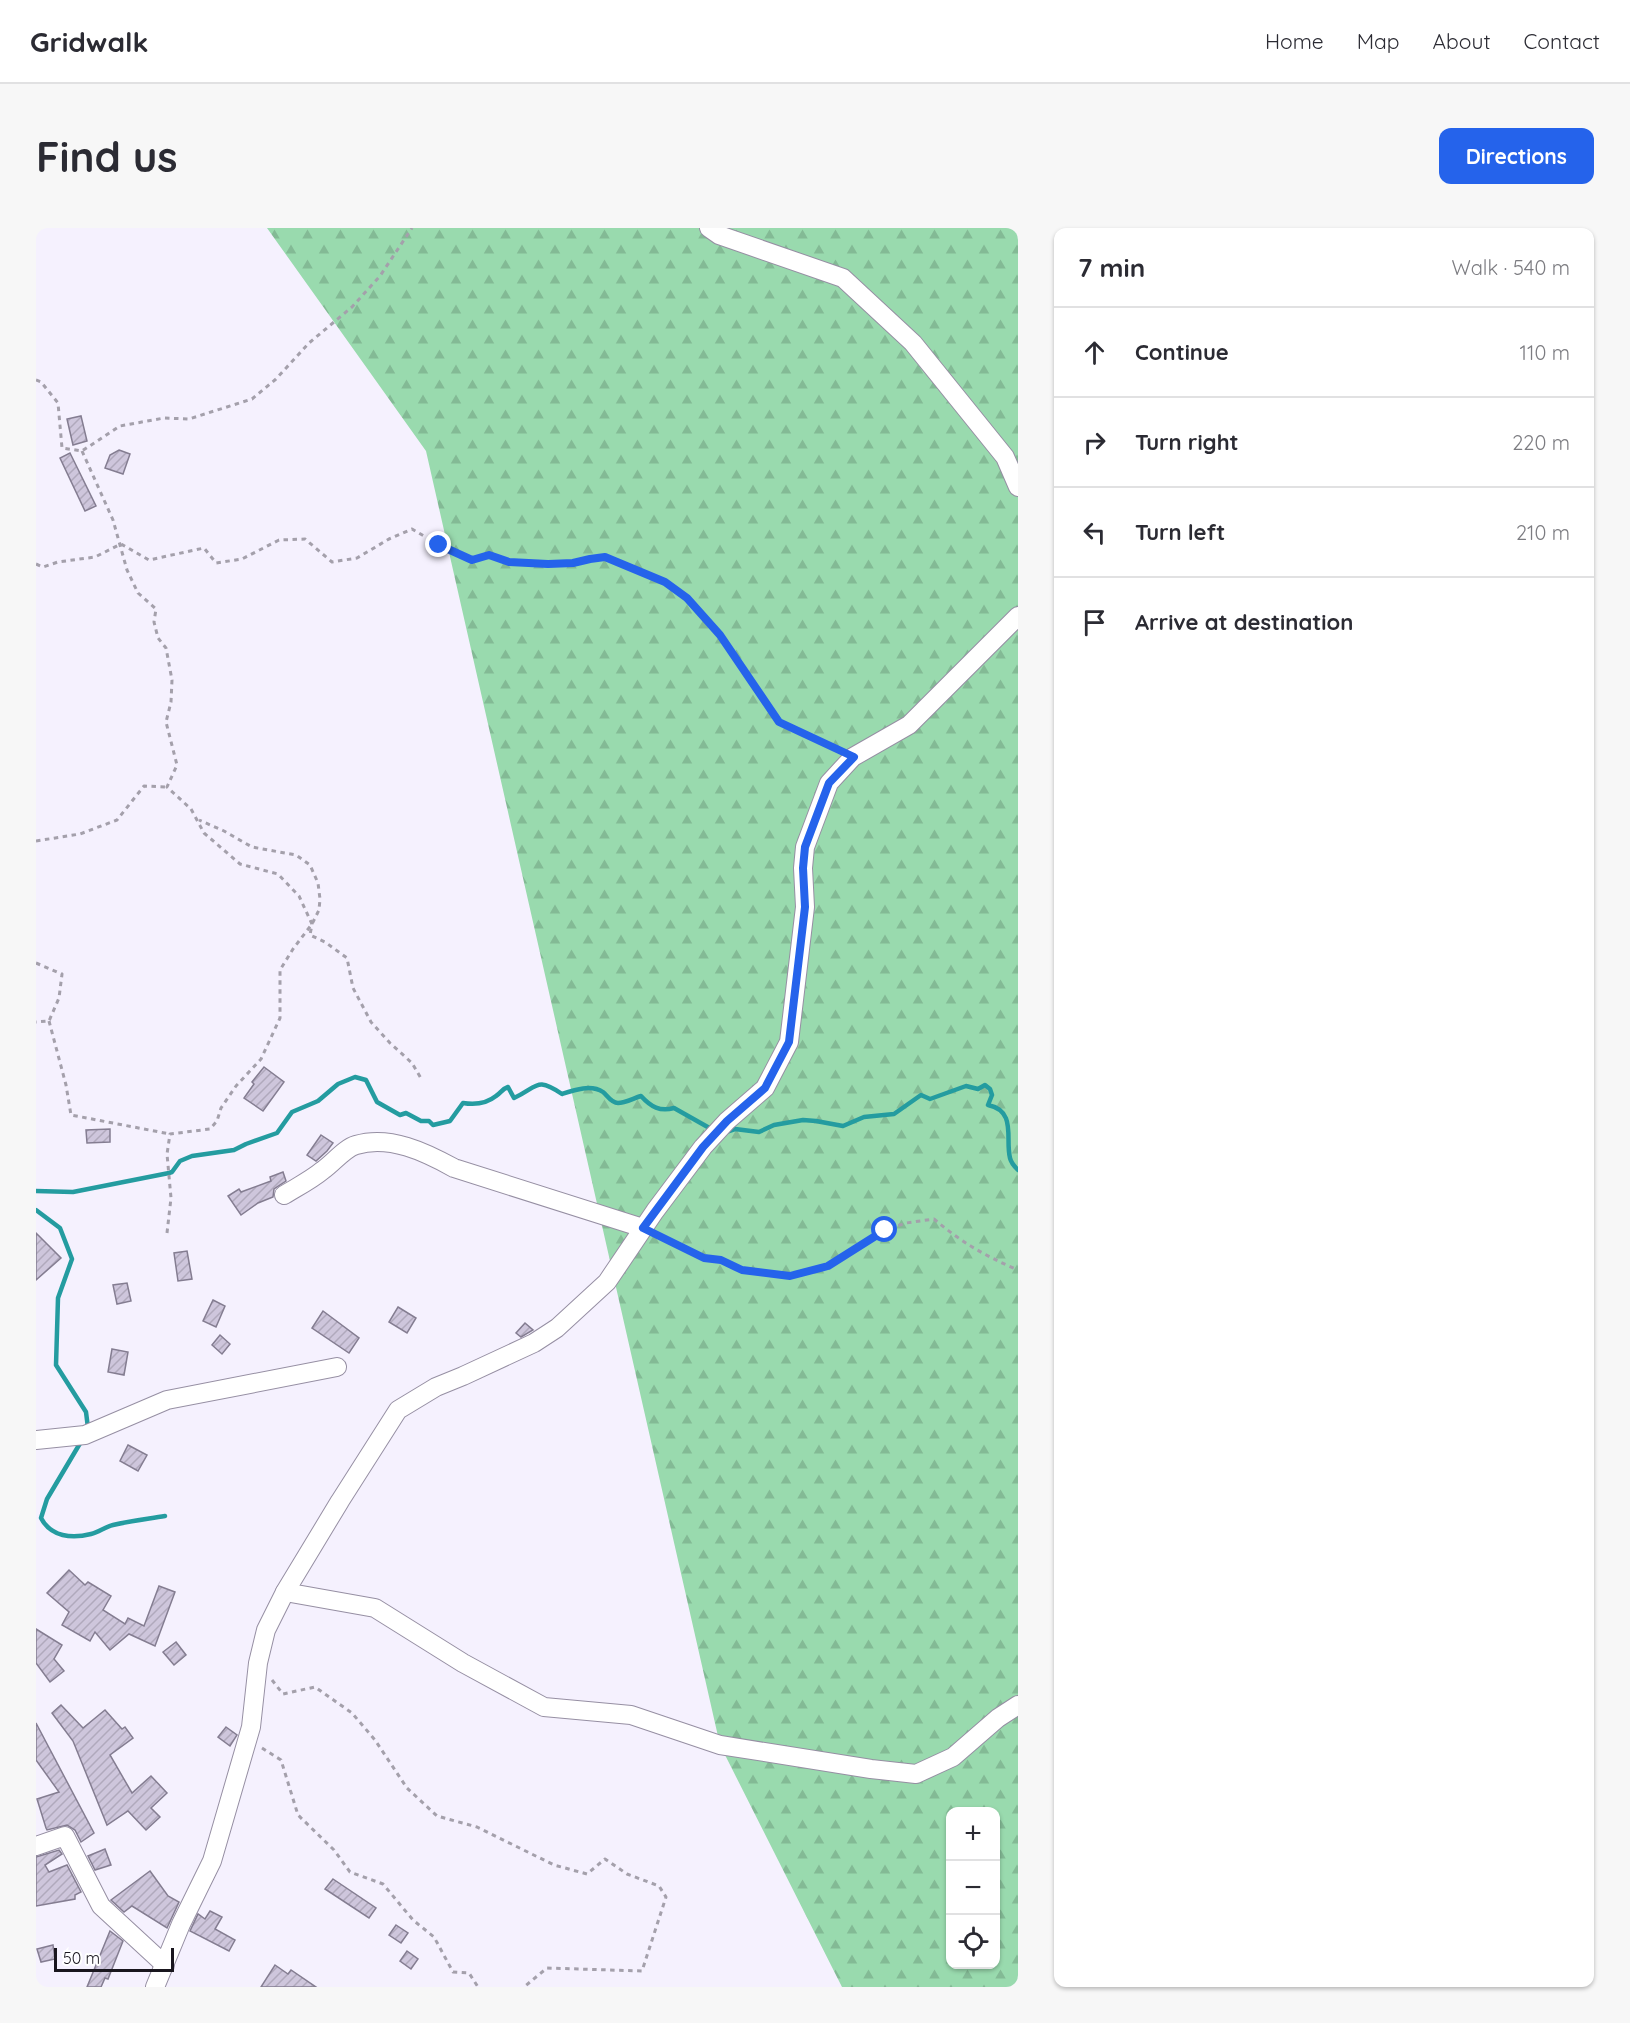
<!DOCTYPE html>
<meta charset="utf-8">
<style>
body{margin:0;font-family:Quicksand,sans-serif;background:#f7f7f7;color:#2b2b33}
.controls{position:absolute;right:18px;bottom:18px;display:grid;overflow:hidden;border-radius:12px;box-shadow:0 2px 4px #0004}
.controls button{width:54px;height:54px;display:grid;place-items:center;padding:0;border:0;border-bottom:2px solid #e1e1e2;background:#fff;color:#2b2b33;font:30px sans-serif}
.scale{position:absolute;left:18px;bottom:15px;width:120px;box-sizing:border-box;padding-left:6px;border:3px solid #19161e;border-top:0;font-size:16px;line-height:21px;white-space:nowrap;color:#19161e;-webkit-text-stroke:4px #fff;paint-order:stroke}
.stop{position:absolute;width:18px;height:18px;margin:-14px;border:4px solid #2563eb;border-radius:50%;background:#fff}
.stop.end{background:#2563eb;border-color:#fff;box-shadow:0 2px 6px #0008}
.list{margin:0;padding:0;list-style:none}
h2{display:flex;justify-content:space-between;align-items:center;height:78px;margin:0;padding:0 24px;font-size:26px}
h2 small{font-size:20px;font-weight:400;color:#7c7c81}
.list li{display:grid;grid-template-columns:39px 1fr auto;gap:18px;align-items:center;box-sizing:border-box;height:90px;padding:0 24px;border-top:2px solid #e1e1e2}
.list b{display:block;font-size:22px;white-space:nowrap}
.list em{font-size:20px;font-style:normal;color:#7c7c81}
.icon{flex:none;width:33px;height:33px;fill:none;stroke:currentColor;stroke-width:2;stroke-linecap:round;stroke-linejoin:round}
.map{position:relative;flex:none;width:982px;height:1759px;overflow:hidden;border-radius:12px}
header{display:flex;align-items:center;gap:36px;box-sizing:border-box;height:84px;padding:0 30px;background:#fff;border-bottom:2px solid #e1e1e2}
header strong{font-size:28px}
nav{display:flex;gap:33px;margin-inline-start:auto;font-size:21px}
.intro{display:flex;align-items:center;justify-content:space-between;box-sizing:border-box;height:144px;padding:0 36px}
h1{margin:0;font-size:42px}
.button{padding:15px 27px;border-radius:12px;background:#2563eb;color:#fff;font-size:21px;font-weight:700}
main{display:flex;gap:36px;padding:0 36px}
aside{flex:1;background:#fff;border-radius:12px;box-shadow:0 2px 4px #0004}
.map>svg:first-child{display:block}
</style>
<header>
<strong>Gridwalk</strong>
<nav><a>Home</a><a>Map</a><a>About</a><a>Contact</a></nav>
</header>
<div class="intro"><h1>Find us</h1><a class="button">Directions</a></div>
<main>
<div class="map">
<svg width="982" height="1759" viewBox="0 0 982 1759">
<defs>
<pattern id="forest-firs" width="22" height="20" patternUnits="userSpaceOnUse" patternTransform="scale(1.5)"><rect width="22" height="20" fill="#99daae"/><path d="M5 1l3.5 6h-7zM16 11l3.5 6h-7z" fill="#83ba95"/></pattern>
<pattern id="building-hatch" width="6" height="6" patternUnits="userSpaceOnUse" patternTransform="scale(1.5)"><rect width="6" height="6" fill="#cec6dc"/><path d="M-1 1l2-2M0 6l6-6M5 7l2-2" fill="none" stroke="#b0a9bc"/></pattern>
</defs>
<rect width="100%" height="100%" fill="#f5f1fe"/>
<!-- forest -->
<path fill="url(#forest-firs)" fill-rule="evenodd" d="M 231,0 L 982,0 L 982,1759 L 806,1759 L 684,1517 L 390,223 ZM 915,1584 L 960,1584 L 960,1736 L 915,1736 Z"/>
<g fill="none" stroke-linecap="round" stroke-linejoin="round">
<!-- stream -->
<g stroke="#249ca0" stroke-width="4.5">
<path d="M 690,904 L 699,901 L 723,904 L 738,897 L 767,892 L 780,893 L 807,898 L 828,889 L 858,886 L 885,867 L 894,871 L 930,858 L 942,861 L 949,857 L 954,861 L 956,867 L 952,877 C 981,883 969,911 974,930 C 975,935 979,939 982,942"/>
<path d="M 0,963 L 37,964 L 133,945 L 136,944 L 144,933 L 156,928 L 198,922 L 210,916 L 241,905 L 256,884 L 282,873 L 302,856 L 319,849 L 330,852 L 341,874 L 364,887 L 370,885 L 385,893 L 393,893 L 397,897 L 414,893 L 427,875 C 439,877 450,876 460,868 C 465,865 466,861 472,859 L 478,870 C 502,859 500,848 526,866 C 538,862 555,856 567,864 C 571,867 575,875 582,875 C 589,875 598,870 605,868 C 615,879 624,884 638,880 L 677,902"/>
<path d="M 0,982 L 24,1000 L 36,1031 L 22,1070 L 20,1137 L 50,1184 L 52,1200"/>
<path d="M 46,1212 L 11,1271 L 5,1290 C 15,1309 36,1311 55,1306 C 63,1304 69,1299 77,1297 C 94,1293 111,1291 129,1288"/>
</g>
</g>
<!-- building -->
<g fill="url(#building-hatch)" stroke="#847d91" stroke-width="1.5">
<path d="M 45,188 L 51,213 L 37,217 L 31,191 Z"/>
<path d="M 83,222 L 94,226 L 87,246 L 69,240 L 74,227 Z"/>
<path d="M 34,225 L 60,278 L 49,283 L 24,230 Z"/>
<path d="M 228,839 L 248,854 L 227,883 L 208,870 L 218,856 L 216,854 Z"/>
<path d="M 74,901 L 74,914 L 51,915 L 50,902 Z"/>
<path d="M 285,907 L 297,915 L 291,923 L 280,933 L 271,927 Z"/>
<path d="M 247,944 L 250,953 L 238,961 L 237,969 L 222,975 L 205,987 L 192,968 L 203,961 L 205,964 L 235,953 L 234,949 Z"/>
<path d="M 0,1005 L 25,1030 L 0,1052 Z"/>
<path d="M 151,1023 L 156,1051 L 142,1053 L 138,1025 Z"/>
<path d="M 91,1055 L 95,1073 L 81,1076 L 77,1057 Z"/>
<path d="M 177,1072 L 189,1078 L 180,1099 L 167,1093 Z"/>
<path d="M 362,1079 L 380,1090 L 371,1105 L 353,1094 Z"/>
<path d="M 287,1083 L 323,1110 L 313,1125 L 276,1100 Z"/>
<path d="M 489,1095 L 497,1102 L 485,1109 L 480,1105 Z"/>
<path d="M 184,1107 L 194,1116 L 186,1126 L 176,1117 Z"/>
<path d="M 76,1121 L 92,1124 L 88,1147 L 72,1144 Z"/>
<path d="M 92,1217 L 111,1227 L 102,1243 L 84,1233 Z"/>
<path d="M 33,1342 L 49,1357 L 52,1354 L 75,1368 L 67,1382 L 89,1396 L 92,1390 L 108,1398 L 123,1358 L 139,1364 L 119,1418 L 93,1406 L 74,1422 L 59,1404 L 54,1413 L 26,1397 L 33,1384 L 11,1365 Z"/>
<path d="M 0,1401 L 26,1417 L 18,1431 L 28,1443 L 14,1454 L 0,1435 Z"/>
<path d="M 140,1414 L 150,1427 L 138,1437 L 127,1424 Z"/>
<path d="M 25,1477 L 47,1500 L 69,1482 L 86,1501 L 89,1499 L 97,1510 L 74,1527 L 96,1565 L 115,1548 L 131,1565 L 115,1580 L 124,1589 L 110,1602 L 92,1583 L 71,1597 L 37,1513 L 16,1485 Z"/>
<path d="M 0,1495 L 58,1605 L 45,1614 L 39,1602 L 31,1597 L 11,1602 L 10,1600 L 1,1571 L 23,1564 L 0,1532 Z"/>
<path d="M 190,1499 L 201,1507 L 194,1518 L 182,1509 Z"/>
<path d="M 69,1621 L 75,1637 L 59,1642 L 52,1628 Z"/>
<path d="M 23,1622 L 26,1626 L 9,1637 L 13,1644 L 31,1637 L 45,1664 L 39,1667 L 39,1671 L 0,1678 L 0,1629 Z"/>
<path d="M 114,1643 L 132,1668 L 143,1674 L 131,1700 L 96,1678 L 88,1684 L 75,1672 Z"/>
<path d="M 297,1651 L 340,1680 L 333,1690 L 289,1661 Z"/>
<path d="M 174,1683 L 186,1689 L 179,1701 L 199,1712 L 193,1723 L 154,1703 L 162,1686 L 169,1691 Z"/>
<path d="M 360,1697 L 372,1705 L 365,1715 L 353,1707 Z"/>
<path d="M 74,1703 L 87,1713 L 72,1751 L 69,1750 L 65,1759 L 51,1759 Z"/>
<path d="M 17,1717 L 19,1731 L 5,1734 L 1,1721 Z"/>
<path d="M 371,1723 L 382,1731 L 375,1741 L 364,1733 Z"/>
<path d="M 239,1737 L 252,1746 L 255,1742 L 280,1759 L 225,1759 Z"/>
</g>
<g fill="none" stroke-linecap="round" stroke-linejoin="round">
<defs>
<g id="street">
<path d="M 673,0 L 683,7 L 807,50 L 877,115 L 969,229 L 982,259"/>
<path d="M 982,388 L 873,497 L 817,529 L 793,555 L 769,619 L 767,640 L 769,679 L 753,814 L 729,860 L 691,893 L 667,919 L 619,983 L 571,1054 L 521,1100 L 498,1115 L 427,1148 L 400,1159 L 362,1182 L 304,1273 L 249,1364 L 339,1380 L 427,1435 L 508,1479 L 595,1487 L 684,1517 L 835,1541 L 880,1546 L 917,1529 L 962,1490 L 982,1477"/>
<path d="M 248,967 C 261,959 275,952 287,942 C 297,935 309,920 320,917 C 354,907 389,924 418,940 L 607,1000"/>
<path d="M 0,1212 L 49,1207 L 131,1172 L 301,1139"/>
<path d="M 0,1618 L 29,1608 L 65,1678 L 129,1737"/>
<path d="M 119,1759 L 145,1696 L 176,1633 L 215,1499 L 222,1435 L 230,1402 L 249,1364"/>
</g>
</defs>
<!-- street casing -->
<use href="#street" stroke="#968fa3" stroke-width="20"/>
<!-- path -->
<g stroke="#a4a0ab" stroke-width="3" stroke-dasharray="4.5 4.5" stroke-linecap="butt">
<path d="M 0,152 L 5,154 L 22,175 L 26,220 L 46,223 L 84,198 L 128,190 L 153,191 L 216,171 L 240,151 L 273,115 L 316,79 L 344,48 L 376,0"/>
<path d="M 46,223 L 77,292 L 91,342 L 102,365 L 120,381 L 118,394 L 122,410 L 130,420 L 136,452 L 135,474 L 130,494 L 141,537 L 131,559 L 155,581 L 168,605 L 204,636 L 242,646 L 263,668 L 276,696 L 274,707 L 289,714 L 311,730 L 317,760 L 335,794 L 354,815 L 376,835 L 386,852"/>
<path d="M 0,336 L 7,339 L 22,334 L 59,329 L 85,316 L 113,332 L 168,320 L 180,335 L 206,331 L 243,312 L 269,311 L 296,334 L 321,330 L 353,311 L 376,301 L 403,317 L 436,332 L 453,328 L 473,334 L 512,336 L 537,335 L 554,331 L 569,329 L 629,354 L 651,370 L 684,407 L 743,494 L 802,522"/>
<path d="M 0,613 L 44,606 L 81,592 L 108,558 L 131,559"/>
<path d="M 0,735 L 26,746 L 23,770 L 13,793 L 0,794"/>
<path d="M 13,793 L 30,857 L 35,887 L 134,906"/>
<path d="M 131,1005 L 135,970 L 131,926 L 134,906 L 174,901 L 181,893 L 185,880 L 200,858 L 225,831 L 244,790 L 244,742 L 257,721 L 276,696 L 283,682 L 284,671 L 282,655 L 274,637 L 260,627 L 216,619 L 188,603 L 163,592"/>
<path d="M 622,1007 L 668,1030 L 685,1032 L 706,1042 L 754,1048 L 792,1038 L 849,1002 L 870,995 L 898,991 C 925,1014 949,1028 982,1042"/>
<path d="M 236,1452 L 247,1466 L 279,1459 L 316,1485 L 339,1512 L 371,1560 L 401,1588 L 441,1599 L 518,1637 L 551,1646 L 569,1631 L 591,1646 L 623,1658 L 630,1669 L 606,1743 L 511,1740 L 488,1759"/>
<path d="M 226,1520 L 245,1532 L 262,1587 L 298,1622 L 314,1644 L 347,1656 L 377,1692 L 398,1709 L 417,1744 L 433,1745 L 442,1759"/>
</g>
<!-- street -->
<use href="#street" stroke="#fff" stroke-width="18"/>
</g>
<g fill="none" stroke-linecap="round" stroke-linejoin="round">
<!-- route -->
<path stroke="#2563eb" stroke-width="8" d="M 403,317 L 436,332 L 453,327 L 473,334 L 512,336 L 537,335 L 554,331 L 569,329 L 629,354 L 651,370 L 684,407 L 743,494 L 818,529 L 793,555 L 769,619 L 767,640 L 769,679 L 753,814 L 729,860 L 691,893 L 667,919 L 607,1000 L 668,1030 L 685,1032 L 706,1042 L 754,1048 L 792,1038 L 849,1002"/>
</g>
</svg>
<div class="controls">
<button>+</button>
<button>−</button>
<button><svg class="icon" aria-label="locate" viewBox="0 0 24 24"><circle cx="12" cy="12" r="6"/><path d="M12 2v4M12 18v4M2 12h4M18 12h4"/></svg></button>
</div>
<div class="scale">50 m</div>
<div class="stop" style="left:849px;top:1002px"></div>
<div class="stop end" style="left:403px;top:317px"></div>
</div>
<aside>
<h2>7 min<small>Walk · 540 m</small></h2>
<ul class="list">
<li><svg class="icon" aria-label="ahead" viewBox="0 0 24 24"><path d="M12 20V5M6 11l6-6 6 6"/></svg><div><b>Continue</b></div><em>110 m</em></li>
<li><svg class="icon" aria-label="right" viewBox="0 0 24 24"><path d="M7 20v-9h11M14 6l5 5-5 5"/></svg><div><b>Turn right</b></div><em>220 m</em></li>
<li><svg class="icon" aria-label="left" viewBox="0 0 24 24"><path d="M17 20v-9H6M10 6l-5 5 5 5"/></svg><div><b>Turn left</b></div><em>210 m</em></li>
<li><svg class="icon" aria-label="arrive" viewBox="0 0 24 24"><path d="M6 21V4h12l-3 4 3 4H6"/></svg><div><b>Arrive at destination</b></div></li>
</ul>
</aside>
</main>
